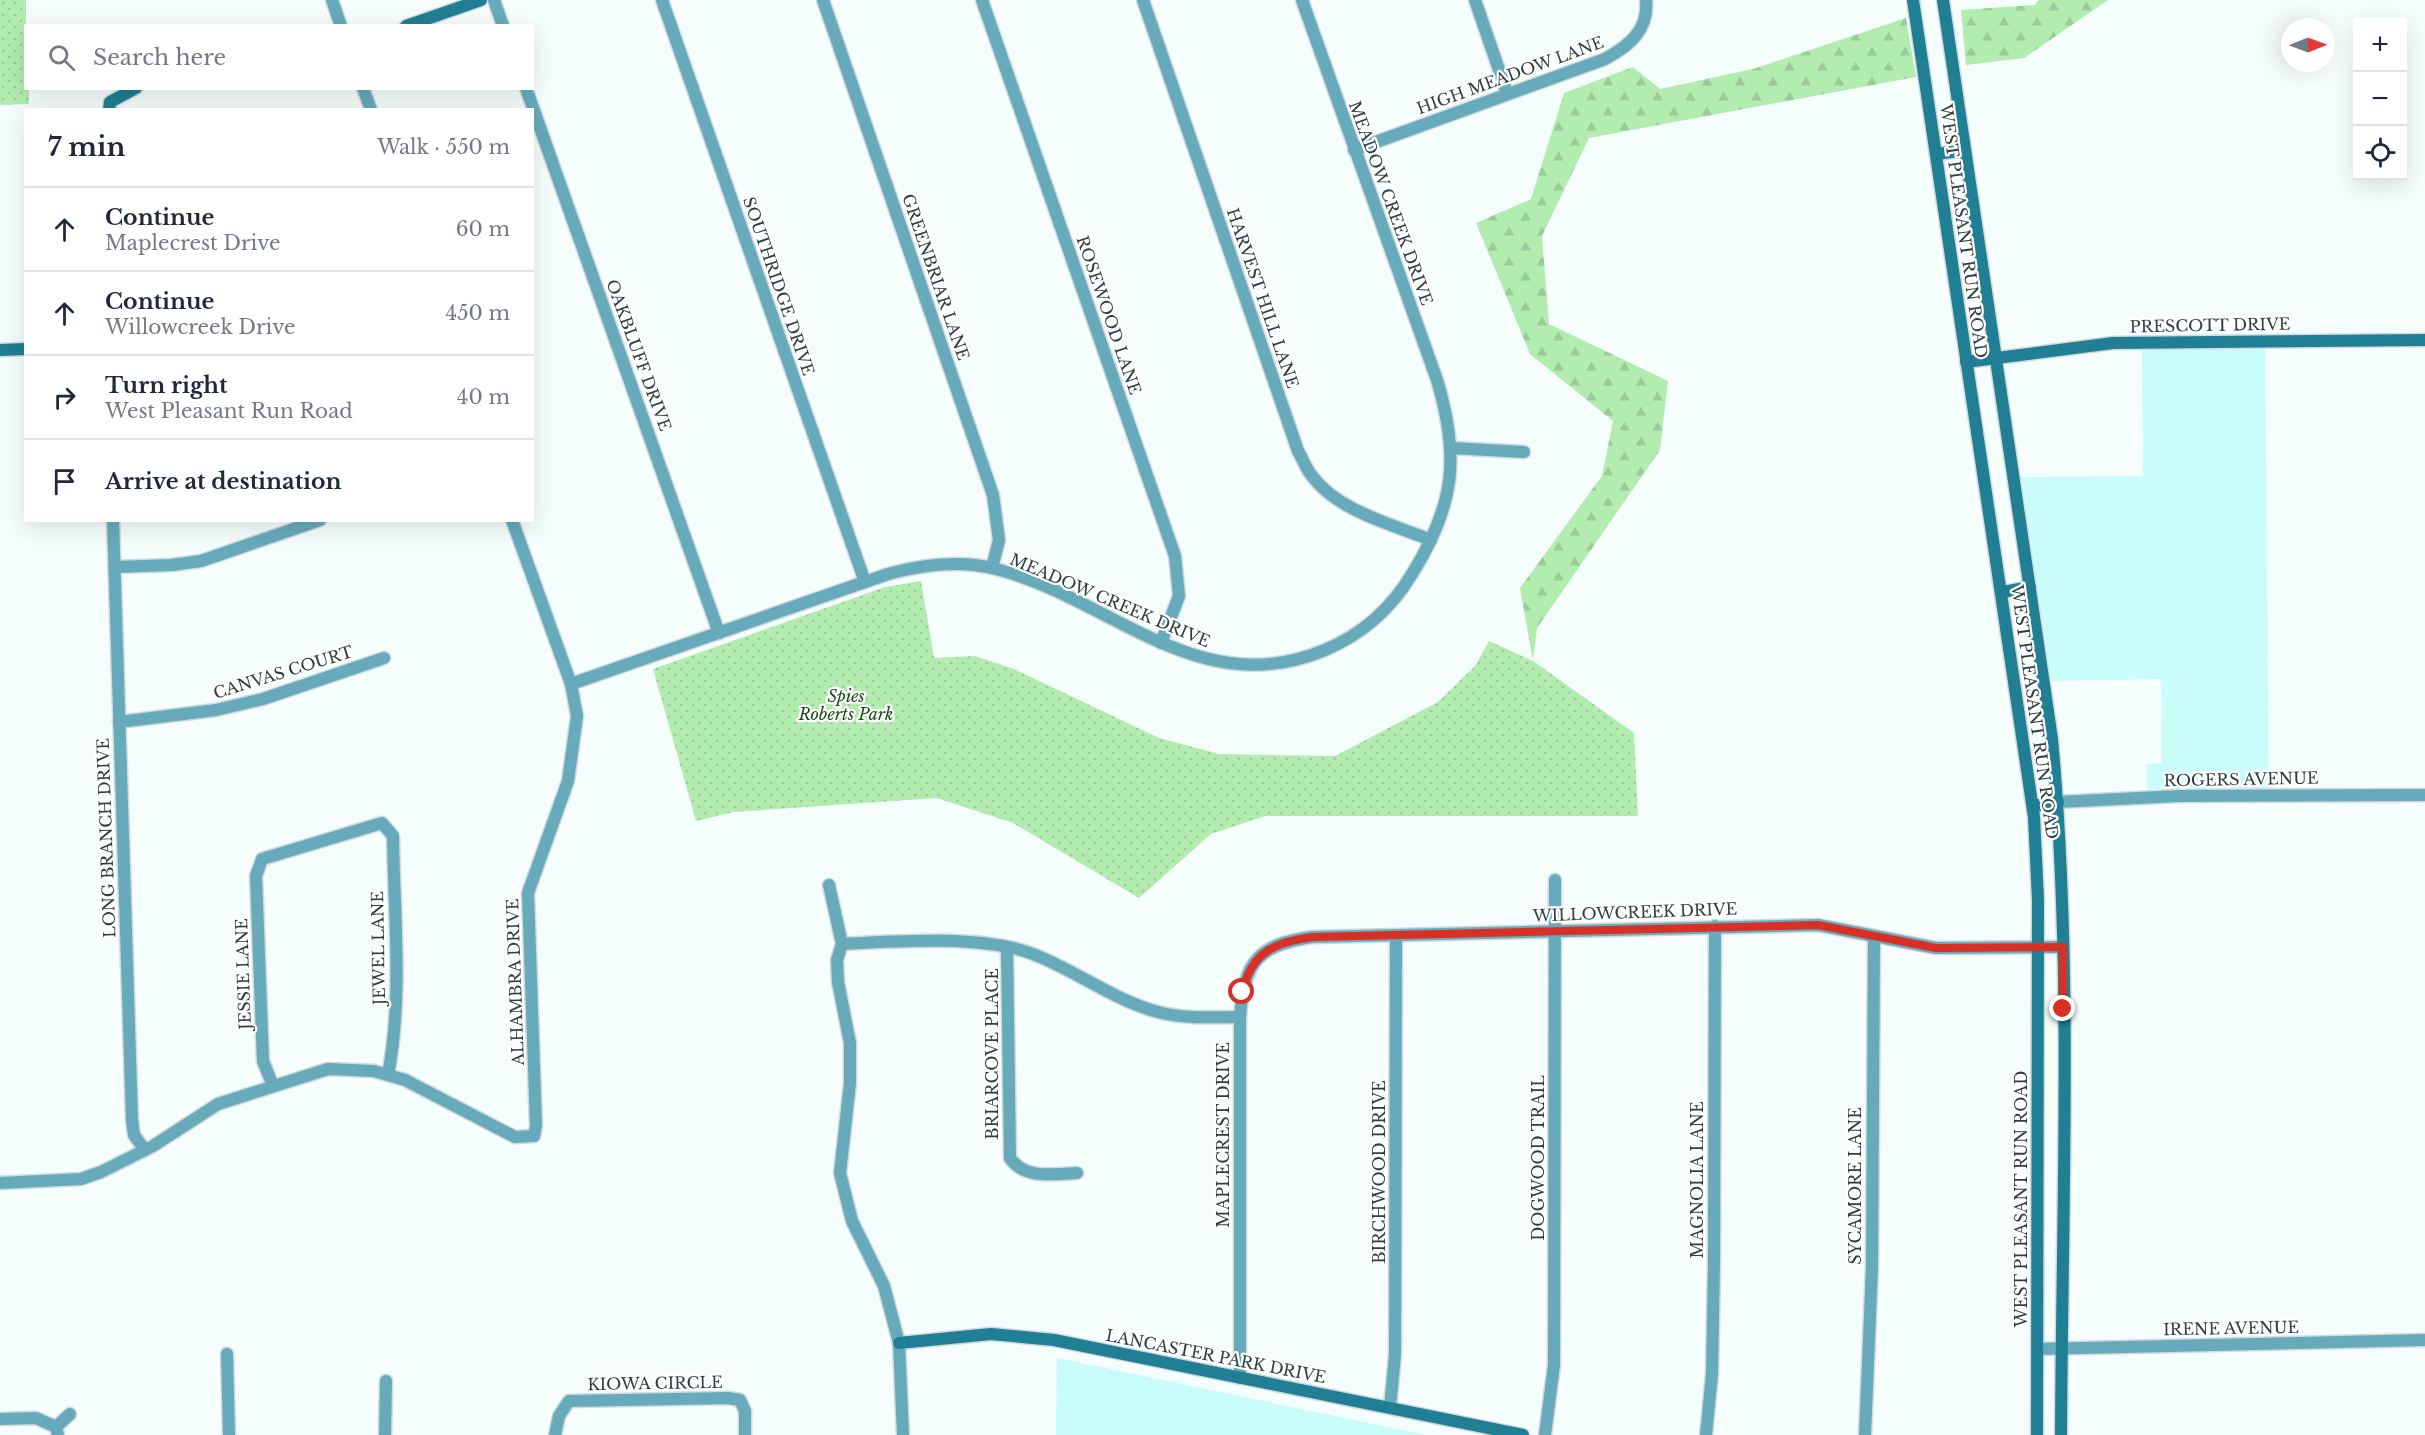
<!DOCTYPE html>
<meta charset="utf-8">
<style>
body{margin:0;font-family:"Libre Baskerville",serif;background:#f6f6f7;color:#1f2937}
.controls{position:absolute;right:18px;top:18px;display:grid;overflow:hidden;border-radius:0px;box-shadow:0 6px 24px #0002}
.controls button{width:54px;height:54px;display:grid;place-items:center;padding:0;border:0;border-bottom:2px solid #e0e1e3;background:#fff;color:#1f2937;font:30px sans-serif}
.compass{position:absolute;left:2281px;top:18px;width:54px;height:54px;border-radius:50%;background:#fff;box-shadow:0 6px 24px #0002;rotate:89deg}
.stop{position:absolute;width:18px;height:18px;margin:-14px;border:4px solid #d93025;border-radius:50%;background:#fff}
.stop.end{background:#d93025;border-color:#fff;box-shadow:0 2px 6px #0008}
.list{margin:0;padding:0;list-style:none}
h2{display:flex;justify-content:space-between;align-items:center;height:78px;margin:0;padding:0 24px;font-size:26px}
h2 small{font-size:20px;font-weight:400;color:#747a83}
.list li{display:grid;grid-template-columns:39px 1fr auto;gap:18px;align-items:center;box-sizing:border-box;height:84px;padding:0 24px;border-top:2px solid #e0e1e3}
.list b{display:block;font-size:22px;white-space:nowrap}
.list p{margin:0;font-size:20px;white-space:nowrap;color:#747a83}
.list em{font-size:20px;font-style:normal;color:#747a83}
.icon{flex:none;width:33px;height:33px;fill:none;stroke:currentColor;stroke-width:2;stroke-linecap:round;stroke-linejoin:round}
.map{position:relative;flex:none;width:2425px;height:1435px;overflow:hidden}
.search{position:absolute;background:#fff;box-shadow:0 6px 24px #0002;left:24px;top:24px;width:510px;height:66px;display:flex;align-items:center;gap:15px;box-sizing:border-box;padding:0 21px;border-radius:0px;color:#747a83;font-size:22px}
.panel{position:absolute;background:#fff;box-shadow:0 6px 24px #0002;left:24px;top:108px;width:510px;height:414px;border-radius:0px}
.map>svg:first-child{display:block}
</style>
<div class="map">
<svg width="2425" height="1435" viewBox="0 0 2425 1435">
<defs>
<pattern id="forest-firs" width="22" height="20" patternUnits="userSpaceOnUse" patternTransform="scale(1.5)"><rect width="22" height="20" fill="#b3ecaf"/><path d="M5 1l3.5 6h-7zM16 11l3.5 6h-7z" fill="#9acb98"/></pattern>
<pattern id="park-dots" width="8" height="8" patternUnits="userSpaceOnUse" patternTransform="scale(1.5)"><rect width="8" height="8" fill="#b3ecaf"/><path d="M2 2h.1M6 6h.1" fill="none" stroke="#9acb98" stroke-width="1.8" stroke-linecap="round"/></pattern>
</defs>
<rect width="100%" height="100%" fill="#f5fdfd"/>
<!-- built -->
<g fill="#c9fdfa">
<path d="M 2265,346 L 2269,788 L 2147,789 L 2147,764 L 2162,763 L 2161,679 L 2051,681 L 2021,477 L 2143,476 L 2142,347 Z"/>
<path d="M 1057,1358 L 1426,1435 L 1056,1435 Z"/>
</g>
<!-- forest -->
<g fill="url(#forest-firs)">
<path d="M 2039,0 L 2108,0 L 2024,58 L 1966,65 L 1961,10 L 2035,5 Z"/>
<path d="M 1906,18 L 1916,77 L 1589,138 L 1542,236 L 1549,324 L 1668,381 L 1660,450 L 1537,628 L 1533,661 L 1520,588 L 1602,476 L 1613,421 L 1530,354 L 1476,223 L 1531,199 L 1564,93 L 1633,67 L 1660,89 L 1753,69 Z"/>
</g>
<!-- park -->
<g fill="url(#park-dots)">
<path d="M 0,0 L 26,0 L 26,88 L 29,89 L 29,104 L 0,105 Z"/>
<path d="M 921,581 L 934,658 L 975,656 L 1014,669 L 1159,738 L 1219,754 L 1335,756 L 1438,702 L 1475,666 L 1489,641 L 1533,661 L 1634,733 L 1638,816 L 1265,816 L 1211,834 L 1139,898 L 1013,823 L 937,798 L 734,812 L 696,821 L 653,669 L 885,587 Z"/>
</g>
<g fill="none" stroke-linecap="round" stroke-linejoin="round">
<defs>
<g id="street">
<path d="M 332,0 L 341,26"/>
<path d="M 494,0 L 503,26"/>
<path d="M 662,0 L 865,582"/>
<path d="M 823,0 L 993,495 L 999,540 L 992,568"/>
<path d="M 982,0 L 1175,556 L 1179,596 L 1161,643"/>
<path d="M 1143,0 L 1298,451 C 1303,459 1306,469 1312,476 C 1338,511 1391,524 1431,540"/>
<path d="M 1475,0 L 1507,93"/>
<path d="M 363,88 L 371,110"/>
<path d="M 526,88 L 719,633"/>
<path d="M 1354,150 L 1605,59 C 1629,46 1649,30 1646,0"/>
<path d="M 1452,448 L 1524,452"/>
<path d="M 113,520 L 132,1120 L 134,1135 L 145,1150"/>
<path d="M 115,567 L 172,565 L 201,561 L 320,520"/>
<path d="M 571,684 L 888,574 C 921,565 958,560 992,568 C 1108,595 1197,704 1325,650 C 1363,634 1391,609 1412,574 C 1455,505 1460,457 1437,380 L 1302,0"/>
<path d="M 119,722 L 216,710 L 263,699 L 384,658"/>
<path d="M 2058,802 L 2179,796 L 2425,795"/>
<path d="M 829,885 L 842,944 L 837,960 L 838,982 L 850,1043 L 850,1083 L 840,1173 L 852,1221 L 884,1286 L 899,1343 L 903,1435"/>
<path d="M 842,944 C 896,941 983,935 1033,954 C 1077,971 1116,1002 1162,1013 C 1188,1019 1213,1017 1240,1017"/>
<path d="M 1007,948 L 1010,1158 C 1025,1180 1053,1174 1077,1173"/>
<path d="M 273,1086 L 263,1061 L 256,876 L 262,859 L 382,823 L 393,836 C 394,915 403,997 388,1075"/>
<path d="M 0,1183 L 81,1179 L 101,1172 L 153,1146 L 218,1104 L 328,1069 L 374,1071 L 405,1080 L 515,1137 L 534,1136 L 536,1126 L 528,893 L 568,781 L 577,716 L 571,684 L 512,520"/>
<path d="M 2038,1349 L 2425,1340"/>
<path d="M 227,1354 L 229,1435"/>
<path d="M 1240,1378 L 1240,1017 C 1244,962 1258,944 1313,937 L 1818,925 L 1936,948 L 2063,947"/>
<path d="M 1390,1407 L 1395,1355 L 1396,936"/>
<path d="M 0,1419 L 36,1418 L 56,1427"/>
<path d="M 58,1435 L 56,1427 L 70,1414"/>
<path d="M 385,1435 L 386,1381"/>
<path d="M 555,1435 L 559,1416 L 569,1401 L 728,1398 L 740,1400 L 745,1411 L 745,1435"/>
<path d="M 1545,1435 L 1554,1365 L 1555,880"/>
<path d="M 1706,1435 L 1712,1374 L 1714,1263 L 1715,926"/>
<path d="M 1865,1435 L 1872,1267 L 1874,937"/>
</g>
<g id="secondary">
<path d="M 1913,0 L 2034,817 L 2038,900 L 2037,1435"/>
<path d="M 1943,0 L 2052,739 C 2073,970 2062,1203 2061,1435"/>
<path d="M 406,26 L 481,0"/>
<path d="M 109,110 L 110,102 L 136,88"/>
<path d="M 1937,154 L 1965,150"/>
<path d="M 0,350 L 26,349"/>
<path d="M 1966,362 L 2113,343 L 2425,340"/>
<path d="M 2003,592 L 2030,587"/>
<path d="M 2033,806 L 2058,802"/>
<path d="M 899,1343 L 991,1334 L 1054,1340 L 1523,1435"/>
</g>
</defs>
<!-- street casing -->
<use href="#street" stroke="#d1dbdb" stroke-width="15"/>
<!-- secondary casing -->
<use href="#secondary" stroke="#d1dbdb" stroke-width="15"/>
<!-- street -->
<use href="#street" stroke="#66aabc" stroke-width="12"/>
<!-- secondary -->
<use href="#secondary" stroke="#207f94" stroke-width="12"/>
</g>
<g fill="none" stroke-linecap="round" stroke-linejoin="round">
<!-- route -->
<path stroke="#d93025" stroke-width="8" d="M 1242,992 C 1252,952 1274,942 1313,937 L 1818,925 L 1936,948 L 2063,947 L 2063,1009"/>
</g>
<g text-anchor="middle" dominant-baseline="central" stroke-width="4.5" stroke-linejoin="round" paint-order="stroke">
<!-- street labels -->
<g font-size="16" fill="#2e3f3e" stroke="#fff">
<text transform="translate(1510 75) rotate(-20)">HIGH MEADOW LANE</text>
<text transform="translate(1391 203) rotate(70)">MEADOW CREEK DRIVE</text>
<text transform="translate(1964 231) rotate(82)">WEST PLEASANT RUN ROAD</text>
<text transform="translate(936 277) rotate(71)">GREENBRIAR LANE</text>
<text transform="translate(779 286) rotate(71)">SOUTHRIDGE DRIVE</text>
<text transform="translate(1263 298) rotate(71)">HARVEST HILL LANE</text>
<text transform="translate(1109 315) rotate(71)">ROSEWOOD LANE</text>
<text transform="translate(2210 325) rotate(-1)">PRESCOTT DRIVE</text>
<text transform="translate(639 355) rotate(70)">OAKBLUFF DRIVE</text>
<text transform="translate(1110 600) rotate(23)">MEADOW CREEK DRIVE</text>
<text transform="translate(283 672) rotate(-17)">CANVAS COURT</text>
<text transform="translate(2035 712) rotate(82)">WEST PLEASANT RUN ROAD</text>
<text transform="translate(2241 779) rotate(-1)">ROGERS AVENUE</text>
<text transform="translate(106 838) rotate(-92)">LONG BRANCH DRIVE</text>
<text transform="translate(1635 912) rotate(-2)">WILLOWCREEK DRIVE</text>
<text transform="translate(378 948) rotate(-91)">JEWEL LANE</text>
<text transform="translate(243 974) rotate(-92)">JESSIE LANE</text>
<text transform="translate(515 982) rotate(-92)">ALHAMBRA DRIVE</text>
<text transform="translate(992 1054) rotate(-90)">BRIARCOVE PLACE</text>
<text transform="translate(1223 1135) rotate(-90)">MAPLECREST DRIVE</text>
<text transform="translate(1538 1158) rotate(-90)">DOGWOOD TRAIL</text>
<text transform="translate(1379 1172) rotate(-90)">BIRCHWOOD DRIVE</text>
<text transform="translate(1697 1180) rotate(-90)">MAGNOLIA LANE</text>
<text transform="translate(1855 1186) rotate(-90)">SYCAMORE LANE</text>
<text transform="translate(2021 1199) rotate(-90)">WEST PLEASANT RUN ROAD</text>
<text transform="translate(2231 1328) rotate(-1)">IRENE AVENUE</text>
<text transform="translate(1216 1356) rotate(11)">LANCASTER PARK DRIVE</text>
<text transform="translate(655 1383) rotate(-1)">KIOWA CIRCLE</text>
</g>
<!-- park labels -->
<g font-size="16" font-style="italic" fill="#124c11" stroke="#fff">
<text x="846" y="696">Spies<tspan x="846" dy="18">Roberts Park</tspan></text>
</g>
</g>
</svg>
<div class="controls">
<button>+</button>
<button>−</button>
<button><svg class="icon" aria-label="locate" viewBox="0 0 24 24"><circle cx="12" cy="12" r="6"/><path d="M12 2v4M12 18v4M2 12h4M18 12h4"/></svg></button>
</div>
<svg class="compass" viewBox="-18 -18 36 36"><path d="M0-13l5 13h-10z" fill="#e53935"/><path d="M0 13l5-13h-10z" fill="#747a83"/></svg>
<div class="stop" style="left:1242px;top:992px"></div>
<div class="stop end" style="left:2063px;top:1009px"></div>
<div class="search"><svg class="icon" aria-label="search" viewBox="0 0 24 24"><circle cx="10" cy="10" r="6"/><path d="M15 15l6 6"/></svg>Search here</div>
<section class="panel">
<h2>7 min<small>Walk · 550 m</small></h2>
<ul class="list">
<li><svg class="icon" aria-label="ahead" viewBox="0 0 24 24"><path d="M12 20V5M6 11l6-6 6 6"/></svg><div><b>Continue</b><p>Maplecrest Drive</p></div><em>60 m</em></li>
<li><svg class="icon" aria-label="ahead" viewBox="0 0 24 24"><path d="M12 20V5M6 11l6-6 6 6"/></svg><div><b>Continue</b><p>Willowcreek Drive</p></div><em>450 m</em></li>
<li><svg class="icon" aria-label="right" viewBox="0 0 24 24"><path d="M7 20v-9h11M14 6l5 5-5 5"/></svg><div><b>Turn right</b><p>West Pleasant Run Road</p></div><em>40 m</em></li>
<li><svg class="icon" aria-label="arrive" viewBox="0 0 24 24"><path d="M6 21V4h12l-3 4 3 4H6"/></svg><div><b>Arrive at destination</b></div></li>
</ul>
</section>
</div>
